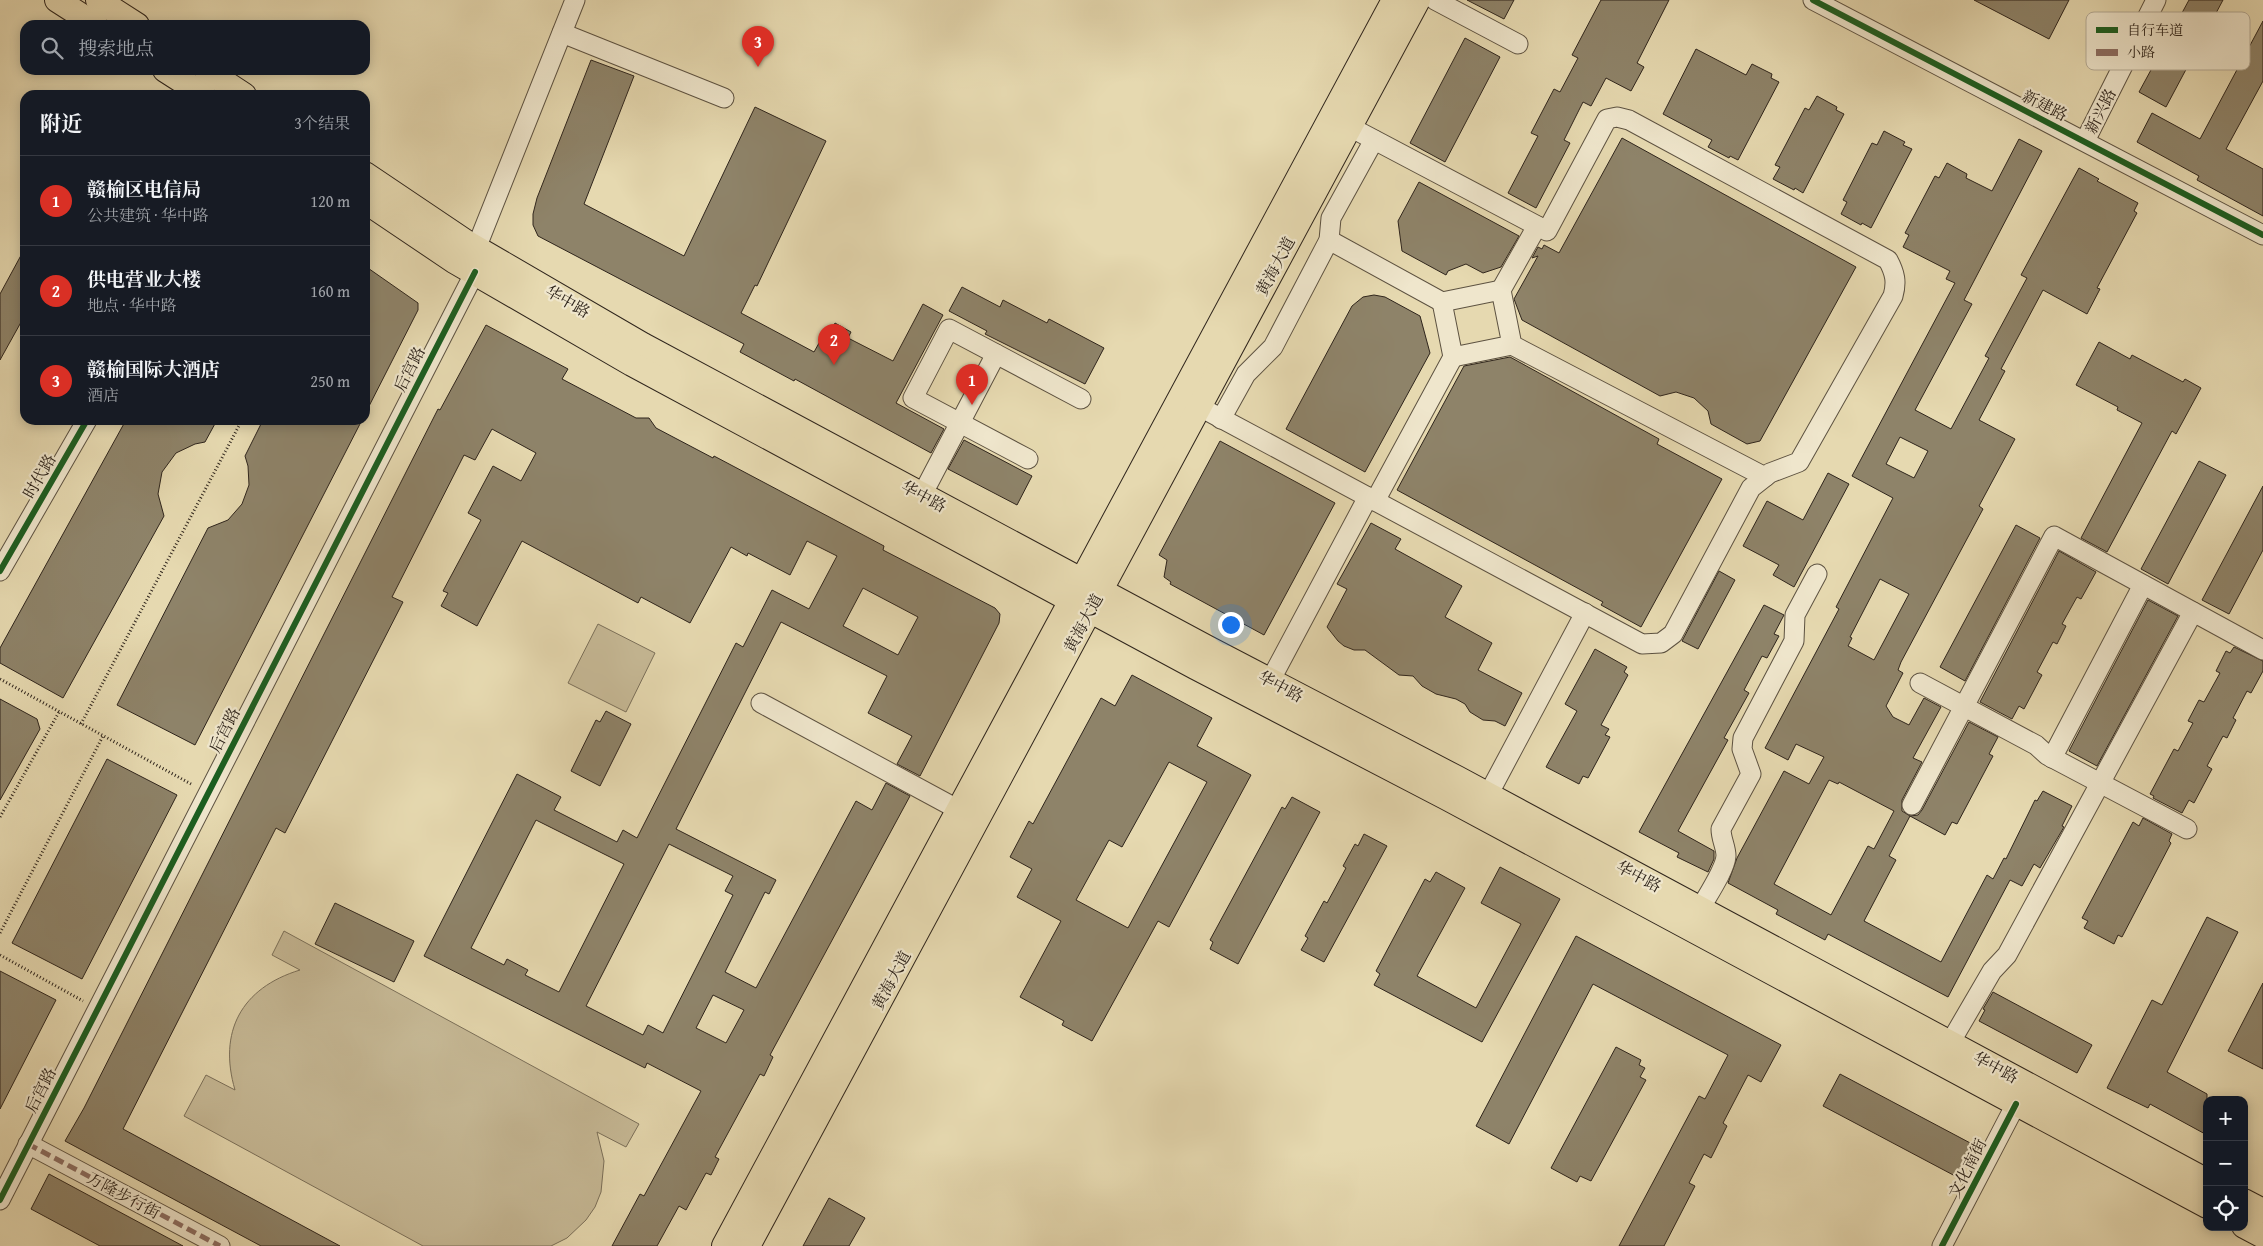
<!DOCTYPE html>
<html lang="zh">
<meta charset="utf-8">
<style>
body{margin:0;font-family:"Gentium Book Plus","Noto Serif SC",serif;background:#242831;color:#f1f3f6}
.controls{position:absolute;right:15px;bottom:15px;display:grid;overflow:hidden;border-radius:10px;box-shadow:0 2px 12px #0003}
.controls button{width:45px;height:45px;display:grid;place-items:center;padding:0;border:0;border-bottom:1px solid #363941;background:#171b24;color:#f1f3f6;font:25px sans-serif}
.you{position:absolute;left:1230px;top:624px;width:18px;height:18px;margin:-12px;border:4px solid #fff;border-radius:50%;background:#1a73e8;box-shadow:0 0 0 8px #1a73e833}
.badge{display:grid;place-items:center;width:32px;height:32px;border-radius:50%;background:#d93025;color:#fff;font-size:16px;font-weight:700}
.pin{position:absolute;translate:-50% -41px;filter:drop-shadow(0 1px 2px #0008)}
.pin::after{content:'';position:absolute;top:26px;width:18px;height:15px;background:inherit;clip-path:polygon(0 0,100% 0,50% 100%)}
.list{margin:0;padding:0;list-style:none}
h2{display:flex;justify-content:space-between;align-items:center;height:65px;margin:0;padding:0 20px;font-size:21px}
h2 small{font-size:16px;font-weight:400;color:#9ea1a6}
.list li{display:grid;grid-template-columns:32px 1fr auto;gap:15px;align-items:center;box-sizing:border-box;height:90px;padding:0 20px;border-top:1px solid #363941}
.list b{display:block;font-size:19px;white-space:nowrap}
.list p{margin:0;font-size:16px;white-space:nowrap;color:#9ea1a6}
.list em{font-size:16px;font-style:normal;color:#9ea1a6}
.icon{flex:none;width:28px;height:28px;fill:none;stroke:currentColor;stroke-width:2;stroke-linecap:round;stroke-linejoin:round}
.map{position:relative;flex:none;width:2263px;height:1246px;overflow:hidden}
.search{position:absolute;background:#171b24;box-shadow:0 2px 12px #0003;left:20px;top:20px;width:350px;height:55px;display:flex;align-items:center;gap:12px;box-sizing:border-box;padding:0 18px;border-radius:15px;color:#9ea1a6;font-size:19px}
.panel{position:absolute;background:#171b24;box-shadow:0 2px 12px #0003;left:20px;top:90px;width:350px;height:335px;border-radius:15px}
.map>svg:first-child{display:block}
</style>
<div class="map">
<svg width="2263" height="1246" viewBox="0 0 2263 1246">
<rect width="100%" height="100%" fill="#e6d9b0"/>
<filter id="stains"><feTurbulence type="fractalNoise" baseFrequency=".004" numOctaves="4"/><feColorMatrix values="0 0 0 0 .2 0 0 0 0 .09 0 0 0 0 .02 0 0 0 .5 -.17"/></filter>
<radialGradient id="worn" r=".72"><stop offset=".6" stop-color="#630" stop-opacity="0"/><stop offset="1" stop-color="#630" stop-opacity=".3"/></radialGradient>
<!-- green -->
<g fill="#c7ba97" stroke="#7b705a">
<path d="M 598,624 L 655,653 L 626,712 L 568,683 Z"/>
<path d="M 284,931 L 639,1124 L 626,1147 L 597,1132 L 604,1161 L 601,1192 L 595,1207 L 586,1220 L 567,1238 L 551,1246 L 423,1246 L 184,1116 L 206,1075 L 235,1090 C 218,1032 241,988 300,970 L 272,955 Z"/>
</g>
<!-- building -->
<g fill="#8e8369" stroke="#2f251c" fill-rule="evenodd">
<path d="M 1467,0 L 1514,0 L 1504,19 Z"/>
<path d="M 1601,0 L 1669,0 L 1637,63 L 1644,67 L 1631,91 L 1606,78 L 1591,106 L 1583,102 L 1564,140 L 1570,143 L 1536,208 L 1508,193 L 1538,136 L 1531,133 L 1554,89 L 1560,92 L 1578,58 L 1572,55 Z"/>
<path d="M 1974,0 L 2069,0 L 2049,39 Z"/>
<path d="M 2189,0 L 2223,0 L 2166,107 L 2139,92 Z"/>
<path d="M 2263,21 L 2263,81 L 2226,149 L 2263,169 L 2263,216 L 2197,180 L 2199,176 L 2137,142 L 2152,113 L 2200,139 Z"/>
<path d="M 1465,38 L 1500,57 L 1445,162 L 1410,143 Z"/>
<path d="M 1696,49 L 1746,75 L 1752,64 L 1772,74 L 1771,78 L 1779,82 L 1738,160 L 1730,156 L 1729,158 L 1708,147 L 1712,140 L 1663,114 Z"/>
<path d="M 591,60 L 634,76 L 584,204 L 684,256 L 755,107 L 826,141 L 757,286 L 755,285 L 741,313 L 814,352 L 828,327 L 832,329 L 835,323 L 851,332 L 848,338 L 893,361 L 923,304 L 943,315 L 896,403 L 944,429 L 931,453 L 795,379 L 794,381 L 740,352 L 744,344 L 538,236 L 533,225 L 533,214 L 537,198 Z"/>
<path d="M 1817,96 L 1837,107 L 1836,110 L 1844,114 L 1803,193 L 1795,188 L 1794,190 L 1773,179 L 1780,167 L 1775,165 L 1784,148 L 1805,108 L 1809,110 Z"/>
<path d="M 1884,131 L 1905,142 L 1903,145 L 1912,149 L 1871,228 L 1862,223 L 1861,225 L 1841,214 L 1847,202 L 1843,200 L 1872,143 L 1877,145 Z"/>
<path d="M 1622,138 L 1856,267 L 1760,441 L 1747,444 L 1711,424 L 1708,411 L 1694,398 L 1676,392 L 1660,396 L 1522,320 L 1514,299 L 1538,256 L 1532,258 L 1538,247 L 1542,249 L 1544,245 L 1559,253 Z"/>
<path d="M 2019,139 L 2042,151 L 1964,300 L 1972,304 L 1915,410 L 1951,429 L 1989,358 L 1985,356 L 2027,278 L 2021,275 L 2079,168 L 2099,179 L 2097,181 L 2138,203 L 2134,211 L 2137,213 L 2097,288 L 2100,289 L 2087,314 L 2043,290 L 2001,369 L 2005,371 L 1979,420 L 2015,439 L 1979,506 L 1983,509 L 1901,662 L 1898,670 L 1903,673 L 1886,706 L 1893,717 L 1909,725 L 1924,698 L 1941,707 L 1913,758 L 1922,762 L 1902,800 L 1902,811 L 1910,816 L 1889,856 L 1896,860 L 1864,921 L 1941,962 L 1987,875 L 1993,879 L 2004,858 L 2006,859 L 2035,800 L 2037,801 L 2043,791 L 2072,806 L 2062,826 L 2064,827 L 2040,868 L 2034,864 L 2022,886 L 2010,880 L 1948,997 L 1828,934 L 1825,940 L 1776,914 L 1778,910 L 1728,883 L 1737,858 L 1784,771 L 1809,784 L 1824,757 L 1796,744 L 1788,760 L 1765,748 L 1839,609 L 1836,607 L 1893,498 L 1852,476 L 1955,283 L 1946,279 L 1950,271 L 1903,247 L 1909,235 L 1905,233 L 1935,176 L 1939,178 L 1947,163 L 1967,174 L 1966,178 L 1992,191 ZM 1900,437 L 1928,451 L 1914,478 L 1886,464 ZM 1880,579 L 1909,594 L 1874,660 L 1848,646 L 1852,638 L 1850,637 ZM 1829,780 L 1838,784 L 1839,782 L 1894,811 L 1874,849 L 1868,846 L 1831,915 L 1774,884 Z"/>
<path d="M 1419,182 L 1519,236 L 1501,267 L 1483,273 L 1466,264 L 1448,271 L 1446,275 L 1402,251 L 1398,221 Z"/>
<path d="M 25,248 L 25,315 L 0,360 L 0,294 Z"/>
<path d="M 365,266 L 418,303 L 418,310 L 365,414 Z"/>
<path d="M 962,287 L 1000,307 L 1003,300 L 1047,323 L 1049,319 L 1104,348 L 1085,384 L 985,334 L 987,331 L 949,311 Z"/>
<path d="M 1374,295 L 1385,297 L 1420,316 L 1430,353 L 1365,472 L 1286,429 L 1352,306 L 1363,297 Z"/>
<path d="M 486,325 L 568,369 L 562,379 L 636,418 L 649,418 L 656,428 L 713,458 L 714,456 L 884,546 L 883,550 L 995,608 L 1000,614 L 999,623 L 920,776 L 897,764 L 912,736 L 868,713 L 887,676 L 781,622 L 676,829 L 776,880 L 769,894 L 765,892 L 725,972 L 756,988 L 856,801 L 872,810 L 886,783 L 910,796 L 770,1055 L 773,1057 L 764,1076 L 760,1074 L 715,1157 L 719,1159 L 711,1175 L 706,1173 L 686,1210 L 679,1206 L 657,1246 L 612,1246 L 640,1194 L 644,1196 L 701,1091 L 647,1063 L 645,1068 L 424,956 L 517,774 L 561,797 L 554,810 L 617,842 L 623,830 L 637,838 L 736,643 L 743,647 L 772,590 L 809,609 L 837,556 L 807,541 L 790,575 L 748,553 L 747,556 L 731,547 L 690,623 L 641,597 L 638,603 L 522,541 L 477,626 L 441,606 L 448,593 L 443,591 L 481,520 L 468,513 L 493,466 L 521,481 L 536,453 L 492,429 L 475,460 L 464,455 L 392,597 L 403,602 L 285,833 L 276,828 L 123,1129 L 340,1246 L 261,1246 L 65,1141 L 84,1108 L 438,409 L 440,410 ZM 863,588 L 918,617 L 898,655 L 843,626 ZM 536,820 L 624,864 L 559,992 L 525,975 L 528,970 L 507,959 L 504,965 L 471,948 ZM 669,844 L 733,876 L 725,891 L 733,895 L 663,1033 L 648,1025 L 643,1035 L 586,1006 ZM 713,995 L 744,1010 L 726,1043 L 696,1028 Z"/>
<path d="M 2099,342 L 2130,359 L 2132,355 L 2183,382 L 2185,379 L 2201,388 L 2176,434 L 2172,431 L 2107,552 L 2081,538 L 2142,423 L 2117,410 L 2118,407 L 2076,385 Z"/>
<path d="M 1510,357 L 1659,439 L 1657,444 L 1722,479 L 1641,627 L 1601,605 L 1603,602 L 1397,490 L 1464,366 Z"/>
<path d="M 126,420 L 217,420 L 205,442 L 195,444 L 176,453 L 162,472 L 158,494 L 164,516 L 63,698 L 0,663 L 0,648 Z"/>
<path d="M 263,420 L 362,420 L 195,745 L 117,705 L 208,528 L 228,520 L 242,504 L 249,485 L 248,466 L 245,456 Z"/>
<path d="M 964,440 L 1032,476 L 1017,505 L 948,469 Z"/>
<path d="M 1220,441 L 1335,503 L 1264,635 L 1170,584 L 1171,582 L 1164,577 L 1167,560 L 1159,555 Z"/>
<path d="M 2199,461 L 2226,475 L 2168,584 L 2141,569 Z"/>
<path d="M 1828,473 L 1849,484 L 1794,587 L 1773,575 L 1779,565 L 1743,546 L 1767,501 L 1803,520 Z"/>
<path d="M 2263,486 L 2263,550 L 2229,614 L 2202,600 Z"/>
<path d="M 1371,523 L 1401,539 L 1395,549 L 1462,586 L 1445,617 L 1492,643 L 1478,670 L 1522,693 L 1505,726 L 1495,721 L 1483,720 L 1470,712 L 1465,704 L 1456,699 L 1436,694 L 1422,686 L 1413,676 L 1399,675 L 1365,650 L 1354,650 L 1344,646 L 1338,641 L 1327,627 L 1347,589 L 1337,584 Z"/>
<path d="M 2016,525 L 2040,538 L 1965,681 L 1940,667 Z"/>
<path d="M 2059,551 L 2096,572 L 2081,599 L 2077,597 L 2062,624 L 2066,626 L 2057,644 L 2053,642 L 2037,672 L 2042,675 L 2024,709 L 2019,706 L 2012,719 L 1980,702 Z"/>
<path d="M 1719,571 L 1735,580 L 1698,649 L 1682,641 Z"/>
<path d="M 2148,600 L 2178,616 L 2097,766 L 2069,751 Z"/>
<path d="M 1764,605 L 1784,615 L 1774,634 L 1779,636 L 1767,658 L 1762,656 L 1744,690 L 1749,693 L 1724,738 L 1728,740 L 1678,831 L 1714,851 L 1714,859 L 1708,872 L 1677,857 L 1679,853 L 1639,832 Z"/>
<path d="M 2234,647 L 2263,661 L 2263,671 L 2251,693 L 2247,691 L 2233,718 L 2236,720 L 2227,738 L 2223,736 L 2207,766 L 2212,769 L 2194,803 L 2189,800 L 2182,813 L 2153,798 L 2154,796 L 2150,794 L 2174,749 L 2178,751 L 2193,723 L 2188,721 L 2199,700 L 2204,702 L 2220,673 L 2216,671 L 2226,651 L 2230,653 Z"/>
<path d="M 1595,649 L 1627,667 L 1624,672 L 1628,675 L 1601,725 L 1609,729 L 1605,735 L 1610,737 L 1588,778 L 1583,776 L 1579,784 L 1546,767 L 1577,711 L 1565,704 Z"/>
<path d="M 1132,675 L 1212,718 L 1197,746 L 1251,775 L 1169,927 L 1158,921 L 1092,1041 L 1062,1025 L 1064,1021 L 1020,997 L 1061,921 L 1017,897 L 1032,869 L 1010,857 L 1029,821 L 1033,824 L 1101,698 L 1115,706 ZM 1169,762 L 1207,782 L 1128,928 L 1076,900 L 1109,840 L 1122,847 Z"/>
<path d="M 0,699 L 37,719 L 40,729 L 0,800 Z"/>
<path d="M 606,711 L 631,724 L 600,786 L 571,771 L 596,720 L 600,722 Z"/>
<path d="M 1969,722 L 1998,737 L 1989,754 L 1993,756 L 1957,824 L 1952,822 L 1945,835 L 1910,816 L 1918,815 L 1922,810 Z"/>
<path d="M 107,759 L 177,795 L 82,979 L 12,943 Z"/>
<path d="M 1292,797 L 1320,812 L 1238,964 L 1210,949 L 1213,942 L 1210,940 L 1282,807 L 1285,809 Z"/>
<path d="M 2143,818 L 2172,834 L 2169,841 L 2171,843 L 2122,937 L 2118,935 L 2114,944 L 2084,928 L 2088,921 L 2082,918 L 2133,822 L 2139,826 Z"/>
<path d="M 1364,834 L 1387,846 L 1324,962 L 1301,950 L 1308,938 L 1305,936 L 1324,901 L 1327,903 L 1346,868 L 1343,866 L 1355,844 L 1358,846 Z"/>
<path d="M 1500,867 L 1560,899 L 1482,1042 L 1374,985 L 1380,974 L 1376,971 L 1425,879 L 1430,882 L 1436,872 L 1465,888 L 1417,976 L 1476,1008 L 1521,924 L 1481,903 Z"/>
<path d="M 335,903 L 414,941 L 394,982 L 315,944 Z"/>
<path d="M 2207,917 L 2238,932 L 2167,1072 L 2207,1094 L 2207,1135 L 2150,1104 L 2148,1108 L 2107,1088 L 2152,1000 L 2162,1005 Z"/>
<path d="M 1576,936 L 1781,1045 L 1761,1082 L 1748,1075 L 1723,1123 L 1727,1126 L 1711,1158 L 1704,1154 L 1689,1183 L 1695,1186 L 1664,1246 L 1619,1246 L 1699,1096 L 1705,1099 L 1728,1055 L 1593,984 L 1509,1144 L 1476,1126 Z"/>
<path d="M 0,971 L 56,1000 L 0,1109 Z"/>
<path d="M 2263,983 L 2263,1069 L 2228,1051 Z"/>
<path d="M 1993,992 L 2092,1045 L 2077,1073 L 1979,1021 L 1985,1010 L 1983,1009 Z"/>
<path d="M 1616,1047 L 1641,1060 L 1639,1065 L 1645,1068 L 1640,1077 L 1646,1080 L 1591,1181 L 1580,1176 L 1577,1182 L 1551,1168 Z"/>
<path d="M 1840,1074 L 1974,1145 L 1957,1177 L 1823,1106 Z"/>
<path d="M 49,1174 L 183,1246 L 100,1246 L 31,1209 Z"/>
<path d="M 829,1198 L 865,1218 L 849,1246 L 803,1246 Z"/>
</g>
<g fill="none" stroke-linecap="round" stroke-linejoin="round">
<defs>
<g id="minor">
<path d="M 1435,0 L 1518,44"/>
<path d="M 1813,0 L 2263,235"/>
<path d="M 562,33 L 724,98"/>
<path d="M 2085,141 L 2156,0"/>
<path d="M 1329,240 L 1442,302"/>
<path d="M 471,261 L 575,0"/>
<path d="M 1501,290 L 1537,226"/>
<path d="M 1512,345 L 1501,290 L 1442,302 L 1453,357 L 1512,345 L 1765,477"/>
<path d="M 1200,407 L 1642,644 L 1661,643 L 1673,634 L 1751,488 L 1770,473 L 1799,462 L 1893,296 C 1897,282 1895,273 1888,260 L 1629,120 L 1617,117 L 1607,119 L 1547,231 L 1350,127"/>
<path d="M 1221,419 L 1246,374 L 1273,347 L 1329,240 L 1331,218 L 1374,140"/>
<path d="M 1028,459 L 913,398 L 949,329 L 1081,399"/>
<path d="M 922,495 L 996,354"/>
<path d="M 1375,501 L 1453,357"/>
<path d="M 0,571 L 87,420"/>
<path d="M 1270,681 L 1368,497"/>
<path d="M 1920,683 L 2036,745 L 2047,755 L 2187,829"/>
<path d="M 761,703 L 959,810"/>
<path d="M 2052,758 L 2143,585"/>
<path d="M 1488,795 L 1585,613"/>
<path d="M 1912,805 L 2054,536 L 2263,650"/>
<path d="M 1700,909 C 1707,896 1725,870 1726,856 C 1726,847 1721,839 1721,829 L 1751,774 L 1742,749 L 1743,738 L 1794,641 L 1795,615 L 1817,574"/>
<path d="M 1950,1043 L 1992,971 L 2007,955 L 2193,612"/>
<path d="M 28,1144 L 220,1246"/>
<path d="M 0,1200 L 475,272"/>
<path d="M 1942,1246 L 2016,1104"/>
</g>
<g id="major">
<path d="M 57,0 L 96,25"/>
<path d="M 98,0 L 137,25"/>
<path d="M 165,70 L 204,95"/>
<path d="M 206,70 L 244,95"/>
<path d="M 365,174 L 466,242 L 643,345 L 1206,647 L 1457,778 L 2207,1181"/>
<path d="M 365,201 L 454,261 L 632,364 L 1195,667 L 1447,798 L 2207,1206"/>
<path d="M 2244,1201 L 2263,1211"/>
<path d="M 2244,1226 L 2263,1236"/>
<path d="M 724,1246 L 1394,0"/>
<path d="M 748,1246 L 1418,0"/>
</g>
</defs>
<!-- minor casing -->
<use href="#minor" stroke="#5d5241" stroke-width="21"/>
<!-- major casing -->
<use href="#major" stroke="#2f251c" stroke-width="26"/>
<!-- path -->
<g stroke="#2f251c" stroke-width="3" stroke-dasharray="1 2.5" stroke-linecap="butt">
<path d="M 0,679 L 191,784"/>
<path d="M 81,724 L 242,420"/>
<path d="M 0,817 L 59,712"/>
<path d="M 0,933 L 103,736"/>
<path d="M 0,955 L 83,1001"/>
</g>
<!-- minor -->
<use href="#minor" stroke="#efe6cc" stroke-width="19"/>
<!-- major -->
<use href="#major" stroke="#e6d9b0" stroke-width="24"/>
<!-- quiet -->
<path stroke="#8d6e63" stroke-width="5" stroke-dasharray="10 5" stroke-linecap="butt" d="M 28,1144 L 220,1246"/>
<defs>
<g id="cycleway">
<path d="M 1813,0 L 2263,235"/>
<path d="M 0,571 L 87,420"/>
<path d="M 0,1200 L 475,272"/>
<path d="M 1942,1246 L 2016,1104"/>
</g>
</defs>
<!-- cycleway casing -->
<use href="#cycleway" stroke="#efe6cc" stroke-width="9"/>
<!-- cycleway -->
<use href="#cycleway" stroke="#1b5e20" stroke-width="6"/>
</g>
<g text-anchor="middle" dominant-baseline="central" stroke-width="4.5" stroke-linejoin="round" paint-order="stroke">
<!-- street labels -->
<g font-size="16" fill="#2f251c" stroke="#efe6cc">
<text transform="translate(2045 105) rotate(27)">新建路</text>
<text transform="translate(2100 111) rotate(-63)">新兴路</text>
<text transform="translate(1275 266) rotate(-62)">黄海大道</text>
<text transform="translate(568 301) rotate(30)">华中路</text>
<text transform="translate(409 369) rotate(-63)">后宫路</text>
<text transform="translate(39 476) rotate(-60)">时代路</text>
<text transform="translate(924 496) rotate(28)">华中路</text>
<text transform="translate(1083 623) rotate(-62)">黄海大道</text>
<text transform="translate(1281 686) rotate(28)">华中路</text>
<text transform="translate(224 730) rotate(-63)">后宫路</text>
<text transform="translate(1639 876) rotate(28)">华中路</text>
<text transform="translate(891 980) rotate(-62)">黄海大道</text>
<text transform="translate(1996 1067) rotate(28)">华中路</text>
<text transform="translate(40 1090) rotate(-63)">后宫路</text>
<text transform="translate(1967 1168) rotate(-63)">文化南街</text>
<text transform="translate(124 1195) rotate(28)">万隆步行街</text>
</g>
</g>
<!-- legend -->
<rect x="2086" y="12" width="164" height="58" rx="8" fill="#efe6cc" stroke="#b5ac97" stroke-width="1"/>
<rect x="2096" y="27" width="22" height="6" fill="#1b5e20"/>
<rect x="2096" y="49" width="22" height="7" fill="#8d6e63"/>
<g font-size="14" fill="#2f251c">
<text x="2127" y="35">自行车道</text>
<text x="2127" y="57">小路</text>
</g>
<rect width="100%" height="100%" filter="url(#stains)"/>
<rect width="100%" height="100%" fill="url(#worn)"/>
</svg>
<div class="controls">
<button>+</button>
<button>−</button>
<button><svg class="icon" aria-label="locate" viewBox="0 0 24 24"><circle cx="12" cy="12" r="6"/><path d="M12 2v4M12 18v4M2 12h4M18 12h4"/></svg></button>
</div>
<div class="you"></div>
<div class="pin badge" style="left:972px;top:405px">1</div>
<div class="pin badge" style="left:834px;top:365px">2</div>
<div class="pin badge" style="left:758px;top:67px">3</div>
<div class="search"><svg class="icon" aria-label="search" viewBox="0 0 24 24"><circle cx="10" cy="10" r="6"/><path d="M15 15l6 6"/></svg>搜索地点</div>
<section class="panel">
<h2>附近<small>3个结果</small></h2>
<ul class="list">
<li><span class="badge">1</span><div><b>赣榆区电信局</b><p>公共建筑 · 华中路</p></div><em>120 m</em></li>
<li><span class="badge">2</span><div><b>供电营业大楼</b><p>地点 · 华中路</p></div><em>160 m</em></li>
<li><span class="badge">3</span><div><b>赣榆国际大酒店</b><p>酒店</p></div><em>250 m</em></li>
</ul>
</section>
</div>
